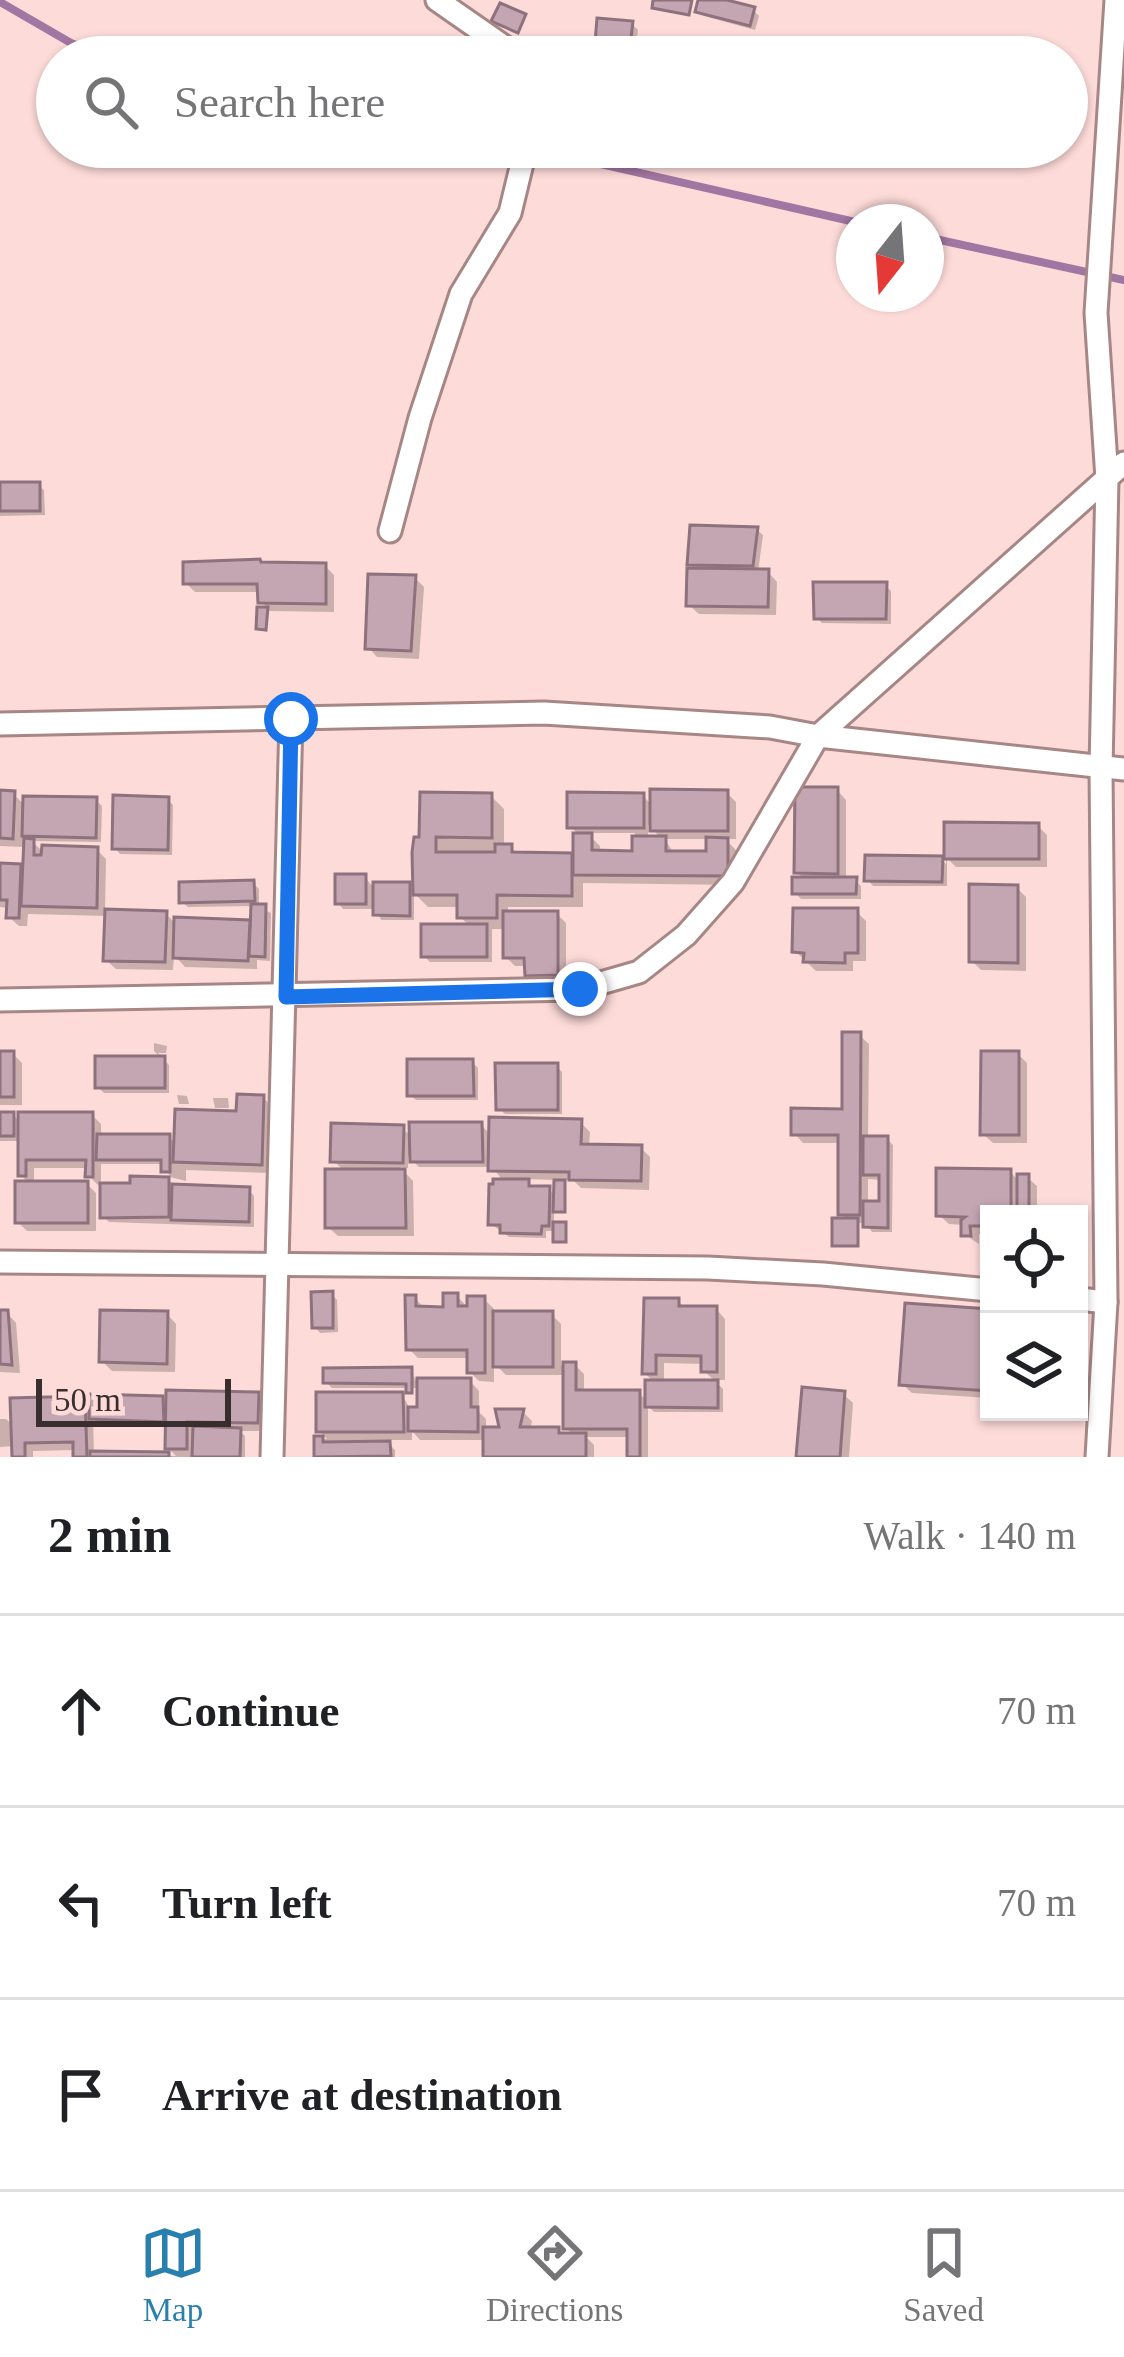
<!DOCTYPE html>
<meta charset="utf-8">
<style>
body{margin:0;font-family:Georgia,serif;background:#f2f2f2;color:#202124}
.controls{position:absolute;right:36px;bottom:36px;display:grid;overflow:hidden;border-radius:0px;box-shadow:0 3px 9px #0004}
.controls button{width:108px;height:108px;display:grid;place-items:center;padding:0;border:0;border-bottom:3px solid #e0e0e0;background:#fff;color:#202124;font:60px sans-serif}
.compass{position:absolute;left:836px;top:204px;width:108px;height:108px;border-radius:50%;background:#fff;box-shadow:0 3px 9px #0004;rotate:197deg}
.scale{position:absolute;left:36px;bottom:30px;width:195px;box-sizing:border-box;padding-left:12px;border:6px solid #3a2d2d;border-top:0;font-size:33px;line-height:42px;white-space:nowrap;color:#3a2d2d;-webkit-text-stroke:9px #fddbd9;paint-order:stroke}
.stop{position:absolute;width:36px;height:36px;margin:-27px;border:9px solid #1a73e8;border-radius:50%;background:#fff}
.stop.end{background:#1a73e8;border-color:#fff;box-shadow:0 3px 12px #0008}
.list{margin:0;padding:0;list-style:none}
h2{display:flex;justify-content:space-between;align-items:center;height:156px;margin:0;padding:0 48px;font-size:51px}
h2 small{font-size:39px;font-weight:400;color:#757577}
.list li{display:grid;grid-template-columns:78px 1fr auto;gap:36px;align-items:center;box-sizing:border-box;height:192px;padding:0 48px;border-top:3px solid #e0e0e0}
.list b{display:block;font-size:45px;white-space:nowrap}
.list em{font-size:39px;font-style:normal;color:#757577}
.icon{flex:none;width:66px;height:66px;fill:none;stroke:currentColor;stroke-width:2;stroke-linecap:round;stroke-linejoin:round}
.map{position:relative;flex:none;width:1124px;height:1457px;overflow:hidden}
.search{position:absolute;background:#fff;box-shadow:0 3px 9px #0004;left:36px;right:36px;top:36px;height:132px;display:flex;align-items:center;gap:30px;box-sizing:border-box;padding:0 42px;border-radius:66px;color:#757577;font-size:45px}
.sheet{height:732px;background:#fff}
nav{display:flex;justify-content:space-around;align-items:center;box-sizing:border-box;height:168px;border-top:3px solid #e0e0e0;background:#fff;font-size:33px;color:#757577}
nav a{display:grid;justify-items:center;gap:6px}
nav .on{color:#297fae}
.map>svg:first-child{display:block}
</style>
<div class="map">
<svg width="1124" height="1457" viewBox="0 0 1124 1457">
<rect width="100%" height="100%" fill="#fddbd9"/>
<!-- shadow -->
<g fill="#0003" fill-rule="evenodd">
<path d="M 701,0 L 753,10 L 759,16 L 755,30 L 704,16 L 698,11 Z"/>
<path d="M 632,24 L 638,30 L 635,51 L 604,48 L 598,42 Z"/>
<path d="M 0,485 L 38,485 L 44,490 L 45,515 L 0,516 Z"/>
<path d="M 757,530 L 763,535 L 758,572 L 768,572 L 777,582 L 776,615 L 699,614 L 689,605 L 697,571 L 690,564 Z"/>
<path d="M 325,566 L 334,575 L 334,612 L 270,611 L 261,601 L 261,592 L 195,592 L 186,583 Z"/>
<path d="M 415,578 L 424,587 L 419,659 L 377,657 L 368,647 Z"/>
<path d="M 885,585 L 891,591 L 891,624 L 822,623 L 817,618 Z"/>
<path d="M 837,790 L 846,800 L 846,880 L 855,880 L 861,886 L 861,899 L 801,899 L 795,893 L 805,880 L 797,872 Z"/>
<path d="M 0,793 L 13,794 L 26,806 L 96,800 L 102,806 L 101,842 L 32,841 L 44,853 L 97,850 L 106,859 L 105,912 L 166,914 L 177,925 L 249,923 L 253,928 L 254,906 L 188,907 L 182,902 L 253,883 L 259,889 L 259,907 L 271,913 L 270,961 L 257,960 L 257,969 L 185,967 L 174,955 L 173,970 L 116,969 L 106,960 L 108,916 L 28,914 L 27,926 L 19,926 L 9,917 L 9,908 L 0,907 L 0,865 L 26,867 L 26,847 L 0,846 Z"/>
<path d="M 727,793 L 736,802 L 736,839 L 725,839 L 736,850 L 736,885 L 583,883 L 583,907 L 508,907 L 508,914 L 557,914 L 566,923 L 566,983 L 537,984 L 528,975 L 527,966 L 515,966 L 506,957 L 506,929 L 492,929 L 492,962 L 430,962 L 424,956 L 471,927 L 460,917 L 460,907 L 428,907 L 414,893 L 414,920 L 381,920 L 376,909 L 343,909 L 338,903 L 365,877 L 371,885 L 408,885 L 416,893 L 417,840 L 491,796 L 504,809 L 504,847 L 511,847 L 519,855 L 570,856 L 576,861 L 576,832 L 570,827 L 643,796 L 653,806 ZM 648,825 L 662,839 L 648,839 ZM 587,833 L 635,833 L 635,854 L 600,853 L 600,846 ZM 665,839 L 709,839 L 709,854 L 674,854 Z"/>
<path d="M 168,800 L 173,805 L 172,855 L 120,854 L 115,848 Z"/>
<path d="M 947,825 L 1038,826 L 1047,835 L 1047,867 L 956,867 L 947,858 L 947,886 L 873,886 L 868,880 L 941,859 L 946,864 Z"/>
<path d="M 1017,888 L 1026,897 L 1026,971 L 981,970 L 972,961 Z"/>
<path d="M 856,911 L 866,921 L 866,961 L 853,961 L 853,971 L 816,971 L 795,951 Z"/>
<path d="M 859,1035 L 869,1044 L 868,1139 L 887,1139 L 893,1145 L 892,1232 L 872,1232 L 866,1223 L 859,1223 L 859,1247 L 837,1246 L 848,1221 L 841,1214 L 841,1143 L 803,1143 L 794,1133 L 845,1112 ZM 868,1179 L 882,1180 L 882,1204 L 868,1204 Z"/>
<path d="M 154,1043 L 167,1046 L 166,1053 L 158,1053 L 169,1065 L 169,1093 L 104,1093 L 98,1087 L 162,1059 L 154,1051 Z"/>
<path d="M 0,1054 L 13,1054 L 22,1063 L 22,1105 L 0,1105 Z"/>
<path d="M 1018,1054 L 1027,1063 L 1027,1143 L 993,1143 L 983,1134 Z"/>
<path d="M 472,1062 L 478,1068 L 478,1100 L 416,1100 L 410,1095 Z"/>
<path d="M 556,1066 L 562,1072 L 562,1114 L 505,1114 L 499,1109 Z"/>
<path d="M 177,1095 L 187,1096 L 189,1104 L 179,1104 Z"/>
<path d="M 213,1098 L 228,1098 L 229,1108 L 215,1108 Z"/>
<path d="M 263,1098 L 273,1107 L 270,1173 L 186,1170 L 186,1181 L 170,1177 L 164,1164 L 101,1164 L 101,1185 L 98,1185 L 88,1175 L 88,1168 L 34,1168 L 34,1184 L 87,1184 L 96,1193 L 96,1231 L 27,1231 L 18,1222 L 29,1184 L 21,1175 L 21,1141 L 0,1141 L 0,1115 L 13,1115 L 21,1123 L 92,1115 L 101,1124 L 101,1137 L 169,1137 L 177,1145 L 239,1114 Z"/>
<path d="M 580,1122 L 590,1132 L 589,1147 L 641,1148 L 650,1157 L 649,1190 L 581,1188 L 573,1180 L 561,1180 L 566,1185 L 566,1213 L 554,1212 L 554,1225 L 566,1227 L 566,1243 L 556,1240 L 556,1231 L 546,1231 L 546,1238 L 509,1237 L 491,1224 L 504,1182 L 492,1167 L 419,1167 L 408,1156 L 408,1168 L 400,1167 L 413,1181 L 414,1236 L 338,1236 L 328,1227 L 345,1172 L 333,1160 L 402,1128 L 413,1138 L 481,1125 L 492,1136 ZM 525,1179 L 557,1180 L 556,1197 L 549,1189 L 535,1189 Z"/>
<path d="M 1010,1172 L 1020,1182 L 1027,1177 L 1037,1186 L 1037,1214 L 989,1214 L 989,1234 L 979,1234 L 979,1244 L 964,1234 L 964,1225 L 949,1224 L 939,1215 Z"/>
<path d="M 168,1180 L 174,1185 L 249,1190 L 254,1196 L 254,1227 L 109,1222 L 103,1216 Z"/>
<path d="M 332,1294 L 337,1300 L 338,1332 L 320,1333 L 315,1327 Z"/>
<path d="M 457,1296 L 470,1310 L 484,1299 L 494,1309 L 494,1314 L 552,1315 L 561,1324 L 561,1365 L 575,1365 L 584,1374 L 584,1393 L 639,1393 L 648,1402 L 654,1383 L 645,1373 L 678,1301 L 686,1309 L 716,1309 L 725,1319 L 725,1380 L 714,1380 L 723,1389 L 723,1412 L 654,1412 L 648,1406 L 648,1457 L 630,1457 L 630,1437 L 586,1437 L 594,1445 L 594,1457 L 486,1457 L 486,1440 L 420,1440 L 412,1431 L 412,1440 L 385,1440 L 395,1450 L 395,1457 L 318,1457 L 317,1439 L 327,1439 L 319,1431 L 402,1395 L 411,1410 L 420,1410 L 420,1388 L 332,1388 L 326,1382 L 411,1370 L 416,1381 L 470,1381 L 479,1391 L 479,1412 L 486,1419 L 486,1430 L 502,1430 L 523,1412 L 532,1421 L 530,1430 L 557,1430 L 563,1436 L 574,1436 L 566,1428 L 566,1375 L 506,1375 L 494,1363 L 494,1382 L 479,1381 L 470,1372 L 470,1358 L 418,1358 L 409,1349 L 415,1298 L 426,1310 L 446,1310 ZM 664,1363 L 704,1364 L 704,1371 L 717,1383 L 664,1383 Z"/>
<path d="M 989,1312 L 989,1398 L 912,1393 L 902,1384 Z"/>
<path d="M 0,1313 L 7,1313 L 16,1323 L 20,1373 L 0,1372 Z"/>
<path d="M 167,1314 L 176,1324 L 175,1372 L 112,1371 L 102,1361 Z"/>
<path d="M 843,1394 L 853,1403 L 849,1457 L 801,1457 Z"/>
<path d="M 257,1395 L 267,1404 L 266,1431 L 240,1431 L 245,1436 L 245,1457 L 76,1457 L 76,1450 L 33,1451 L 33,1457 L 15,1457 L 14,1446 L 0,1447 L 0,1419 L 6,1419 L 14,1426 L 84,1399 L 92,1407 L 162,1399 L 169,1406 ZM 93,1419 L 98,1423 L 169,1426 L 168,1448 L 176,1456 L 94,1454 Z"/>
</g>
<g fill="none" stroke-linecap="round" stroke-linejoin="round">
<!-- stream -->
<g stroke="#a276a2" stroke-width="8">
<path d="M 0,2 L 71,43 L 105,57"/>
<path d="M 526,147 L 855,222"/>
<path d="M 926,237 L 1124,280"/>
</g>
</g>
<!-- building -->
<g fill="#c4a6b2" stroke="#8d717c" stroke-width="3">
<path d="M 653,0 L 692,0 L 689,15 L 652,8 Z"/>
<path d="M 698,0 L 727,0 L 755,7 L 750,26 L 695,12 Z"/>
<path d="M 500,3 L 526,14 L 518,33 L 491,21 Z"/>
<path d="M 597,18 L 633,21 L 630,47 L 595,43 Z"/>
<rect x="0" y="482" width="40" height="29"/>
<path d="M 690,525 L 758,527 L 753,566 L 687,565 Z"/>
<path d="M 260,559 L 261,562 L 326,563 L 326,604 L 258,603 L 257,584 L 183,584 L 183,562 Z"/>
<path d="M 687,568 L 769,569 L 768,607 L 686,606 Z"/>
<path d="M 368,574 L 416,575 L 411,651 L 365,649 Z"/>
<path d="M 813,582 L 887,582 L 886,619 L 814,619 Z"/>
<path d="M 257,607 L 268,607 L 266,630 L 256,629 Z"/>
<path d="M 795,787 L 838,787 L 838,874 L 794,873 Z"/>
<path d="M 650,789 L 728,790 L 728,831 L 650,831 Z"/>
<path d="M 0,790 L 15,791 L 13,839 L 0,838 Z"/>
<path d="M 420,792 L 492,793 L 492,838 L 436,837 L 436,852 L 495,852 L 495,844 L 512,844 L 512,852 L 572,853 L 572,896 L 497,895 L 497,918 L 457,918 L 457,895 L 413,895 L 412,852 L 414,837 L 419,837 Z"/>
<path d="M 567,792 L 644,793 L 644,828 L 567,828 Z"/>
<path d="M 113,795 L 169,797 L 168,850 L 112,849 Z"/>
<path d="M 23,796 L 97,797 L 96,838 L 22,836 Z"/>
<path d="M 944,822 L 1039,823 L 1039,859 L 944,859 Z"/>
<path d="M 573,833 L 592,833 L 592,850 L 632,851 L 632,836 L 666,836 L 666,851 L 706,851 L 706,837 L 728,838 L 728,876 L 573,875 Z"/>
<path d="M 24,838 L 34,839 L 34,855 L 41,855 L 42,845 L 98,847 L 97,908 L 21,906 Z"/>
<path d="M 865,855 L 943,856 L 942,882 L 864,881 Z"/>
<path d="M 0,863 L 21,864 L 19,918 L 6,918 L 7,900 L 0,900 Z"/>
<rect x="335" y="874" width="31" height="30"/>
<path d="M 792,877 L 857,877 L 856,894 L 792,894 Z"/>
<path d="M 254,880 L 255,901 L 179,903 L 179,882 Z"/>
<path d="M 373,882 L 410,882 L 410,916 L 373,915 Z"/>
<path d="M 969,884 L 1018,885 L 1018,963 L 969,962 Z"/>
<path d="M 251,904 L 266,904 L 265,957 L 249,956 Z"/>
<path d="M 793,908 L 858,908 L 858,953 L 845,953 L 845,963 L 803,962 L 804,953 L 792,952 Z"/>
<path d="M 105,909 L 167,911 L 165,962 L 103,961 Z"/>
<path d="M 503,911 L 558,911 L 558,975 L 525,976 L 524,958 L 503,958 Z"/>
<path d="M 174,917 L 250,920 L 248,961 L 173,958 Z"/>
<rect x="421" y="924" width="66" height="33"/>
<path d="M 842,1032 L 861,1032 L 860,1215 L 838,1215 L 838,1135 L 791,1135 L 791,1108 L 842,1109 Z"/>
<rect x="0" y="1051" width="14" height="46"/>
<path d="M 981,1051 L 1019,1051 L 1019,1135 L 980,1135 Z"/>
<rect x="95" y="1056" width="70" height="32"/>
<path d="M 407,1059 L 473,1059 L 474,1096 L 407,1096 Z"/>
<path d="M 495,1063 L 558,1063 L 558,1110 L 496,1110 Z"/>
<path d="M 237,1094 L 264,1095 L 262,1165 L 173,1162 L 175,1109 L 236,1111 Z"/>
<rect x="0" y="1112" width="14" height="24"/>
<path d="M 18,1112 L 93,1112 L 93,1177 L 85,1177 L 86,1160 L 26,1160 L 26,1176 L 18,1176 Z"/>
<path d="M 489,1117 L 582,1119 L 581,1144 L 642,1145 L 641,1181 L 569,1180 L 569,1172 L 488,1171 Z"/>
<path d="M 409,1122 L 482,1122 L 483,1162 L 410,1162 Z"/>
<path d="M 331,1123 L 404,1125 L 403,1163 L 330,1162 Z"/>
<path d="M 97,1134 L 170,1134 L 170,1172 L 161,1172 L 161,1160 L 96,1160 Z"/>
<path d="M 863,1136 L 888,1136 L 888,1228 L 863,1227 L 863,1201 L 879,1201 L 879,1175 L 863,1175 Z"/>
<path d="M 936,1168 L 1011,1169 L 1011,1214 L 989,1214 L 989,1226 L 970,1226 L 971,1236 L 961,1236 L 961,1220 L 965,1217 L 936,1216 Z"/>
<path d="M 325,1169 L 405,1169 L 406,1228 L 325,1228 Z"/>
<rect x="1017" y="1174" width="12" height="40"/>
<path d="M 130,1176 L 169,1177 L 169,1217 L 100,1218 L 100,1183 L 130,1183 Z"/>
<path d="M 493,1179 L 529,1179 L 529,1186 L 550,1186 L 549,1226 L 542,1226 L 541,1234 L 500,1233 L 500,1225 L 488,1225 L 489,1184 L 493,1184 Z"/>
<path d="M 554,1180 L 565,1180 L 565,1212 L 553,1212 Z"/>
<rect x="15" y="1181" width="73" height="42"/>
<path d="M 172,1184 L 250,1187 L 249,1222 L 171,1220 Z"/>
<rect x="832" y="1218" width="26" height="28"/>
<rect x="553" y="1222" width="13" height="20"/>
<path d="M 333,1291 L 333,1328 L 312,1328 L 311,1292 Z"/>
<path d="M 443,1293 L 458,1293 L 458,1306 L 467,1306 L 467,1296 L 485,1296 L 485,1373 L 467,1373 L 467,1350 L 406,1350 L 405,1295 L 416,1295 L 416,1306 L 443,1307 Z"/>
<path d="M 644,1298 L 679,1298 L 679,1306 L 717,1306 L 717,1372 L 701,1372 L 701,1356 L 656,1355 L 656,1374 L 642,1374 Z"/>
<path d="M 905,1303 L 989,1309 L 989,1391 L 899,1385 Z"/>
<path d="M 0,1310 L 8,1310 L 12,1365 L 0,1364 Z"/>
<path d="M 100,1310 L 168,1311 L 167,1364 L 99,1362 Z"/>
<rect x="493" y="1311" width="60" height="56"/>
<path d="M 563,1362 L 576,1362 L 576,1390 L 640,1390 L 640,1457 L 627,1457 L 627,1429 L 563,1429 Z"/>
<path d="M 412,1367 L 412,1393 L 406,1393 L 406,1384 L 323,1383 L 323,1368 Z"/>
<path d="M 417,1378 L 471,1378 L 471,1407 L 478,1407 L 478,1432 L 408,1431 L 408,1407 L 417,1407 Z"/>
<path d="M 645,1380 L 718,1380 L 718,1408 L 645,1407 Z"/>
<path d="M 802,1387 L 845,1391 L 840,1457 L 796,1457 Z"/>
<path d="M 166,1390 L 259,1392 L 258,1423 L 187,1422 L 187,1449 L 165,1449 Z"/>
<path d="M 316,1392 L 403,1392 L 404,1432 L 316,1432 Z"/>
<path d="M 89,1394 L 163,1396 L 164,1422 L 89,1419 Z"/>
<path d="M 85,1396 L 87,1457 L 73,1457 L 73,1442 L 25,1443 L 25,1457 L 12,1457 L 10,1398 Z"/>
<path d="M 495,1409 L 524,1409 L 520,1427 L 559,1427 L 559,1433 L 586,1433 L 586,1457 L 483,1457 L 483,1427 L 499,1427 Z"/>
<path d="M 193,1426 L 241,1428 L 240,1457 L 192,1457 Z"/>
<path d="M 314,1436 L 323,1436 L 323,1442 L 390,1441 L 391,1456 L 314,1457 Z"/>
<path d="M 90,1451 L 169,1452 L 169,1457 L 90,1457 Z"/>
</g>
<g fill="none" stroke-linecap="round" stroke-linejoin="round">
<defs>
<g id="street">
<path d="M 437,0 L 519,57"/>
<path d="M 390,531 L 420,418 L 461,294 L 510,213 L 526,147"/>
<path d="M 0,724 L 544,713 L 770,727 L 818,736 L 1124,769"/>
<path d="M 0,1000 L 580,989 L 639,972 L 686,935 L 733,882 L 818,736 L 1124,463"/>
<path d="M 0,1262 L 708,1268 L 823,1274 L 989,1290"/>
<path d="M 1079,1299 L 1106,1302"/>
<path d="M 272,1457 L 291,719"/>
<path d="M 1097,1457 L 1106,1302 L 1101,769 L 1107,479 L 1096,313 L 1116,0"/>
</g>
</defs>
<!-- street casing -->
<use href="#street" stroke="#a68786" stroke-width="27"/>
<!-- street -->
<use href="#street" stroke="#fff" stroke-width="21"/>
</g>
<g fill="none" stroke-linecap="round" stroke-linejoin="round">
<!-- route -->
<path stroke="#1a73e8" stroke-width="15" d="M 291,719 L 286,997 L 580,989"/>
</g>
</svg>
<div class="controls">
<button><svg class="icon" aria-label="locate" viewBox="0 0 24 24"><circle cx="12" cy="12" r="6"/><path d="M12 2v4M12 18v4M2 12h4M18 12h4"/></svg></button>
<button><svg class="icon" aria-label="layers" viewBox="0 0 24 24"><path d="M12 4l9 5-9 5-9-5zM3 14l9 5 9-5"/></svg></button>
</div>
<svg class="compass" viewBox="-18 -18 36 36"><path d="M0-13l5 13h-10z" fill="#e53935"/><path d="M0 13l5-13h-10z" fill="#757577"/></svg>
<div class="scale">50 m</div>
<div class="stop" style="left:291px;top:719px"></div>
<div class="stop end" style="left:580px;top:989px"></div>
<div class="search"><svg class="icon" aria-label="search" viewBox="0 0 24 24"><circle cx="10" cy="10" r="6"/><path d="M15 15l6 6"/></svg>Search here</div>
</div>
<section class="sheet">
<h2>2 min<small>Walk · 140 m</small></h2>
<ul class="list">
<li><svg class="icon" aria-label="ahead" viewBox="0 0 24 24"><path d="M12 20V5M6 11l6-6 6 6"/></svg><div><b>Continue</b></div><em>70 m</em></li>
<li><svg class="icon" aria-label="left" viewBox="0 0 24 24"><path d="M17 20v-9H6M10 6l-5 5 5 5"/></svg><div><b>Turn left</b></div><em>70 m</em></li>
<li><svg class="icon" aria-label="arrive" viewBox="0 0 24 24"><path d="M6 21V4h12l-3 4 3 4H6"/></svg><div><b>Arrive at destination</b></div></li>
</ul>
</section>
<nav>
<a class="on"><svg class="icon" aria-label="map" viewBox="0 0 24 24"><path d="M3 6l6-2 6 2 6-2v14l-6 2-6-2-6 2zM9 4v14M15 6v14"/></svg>Map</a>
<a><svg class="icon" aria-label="directions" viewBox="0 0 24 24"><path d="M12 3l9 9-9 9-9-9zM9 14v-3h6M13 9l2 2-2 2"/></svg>Directions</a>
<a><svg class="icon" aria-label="saved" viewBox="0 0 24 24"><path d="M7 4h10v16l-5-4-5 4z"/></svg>Saved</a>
</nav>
